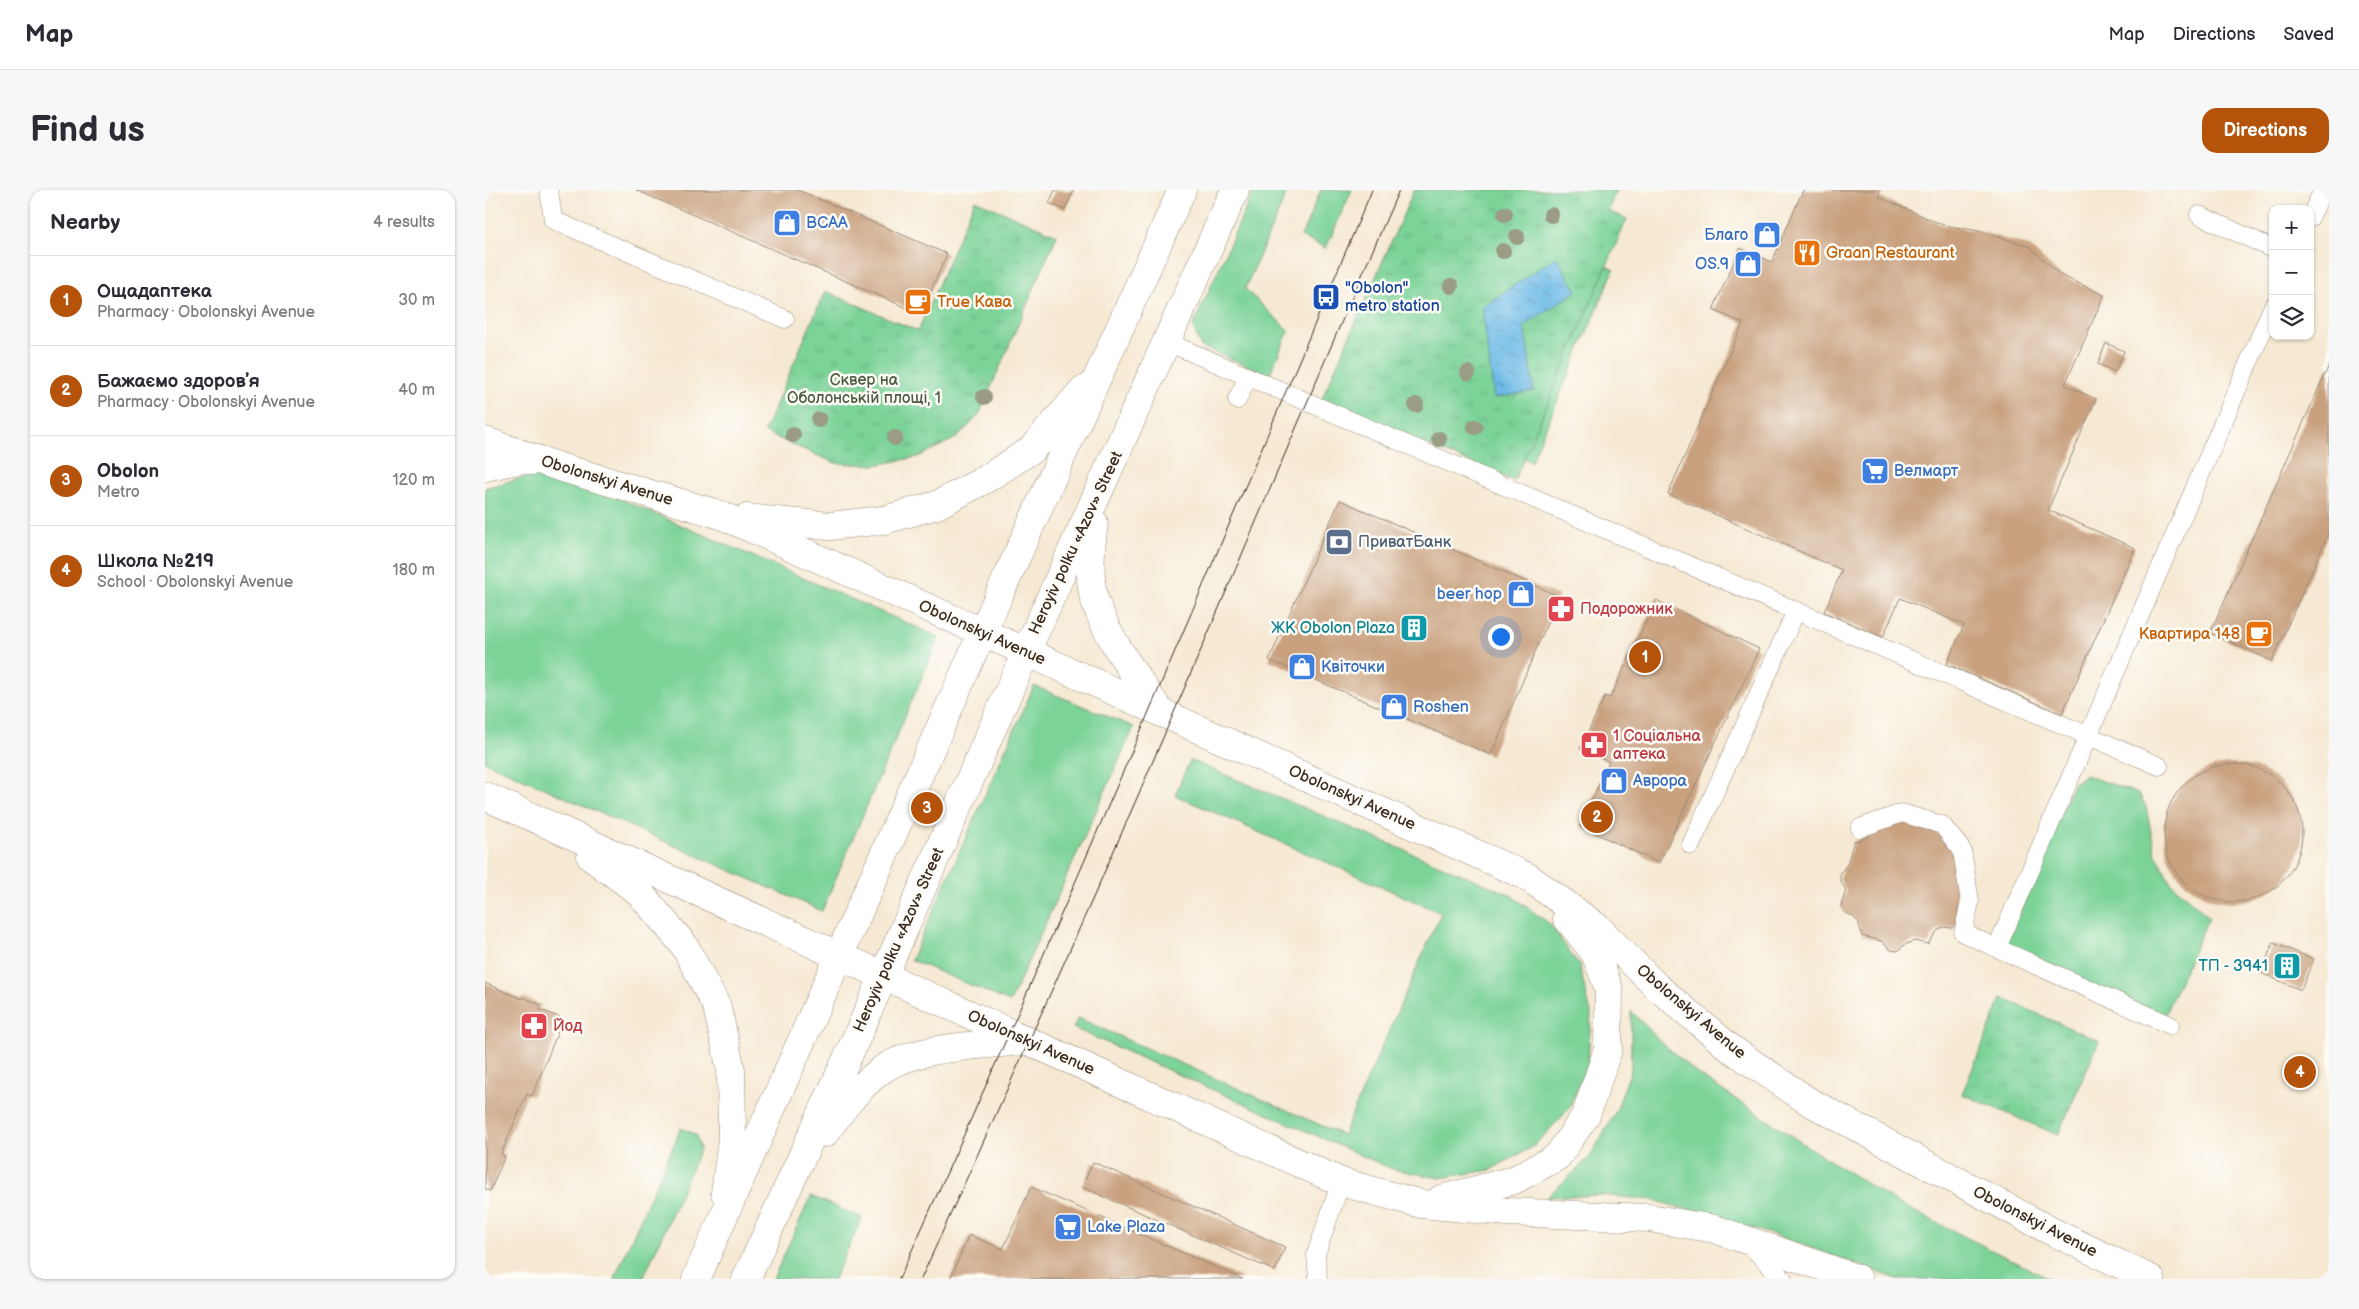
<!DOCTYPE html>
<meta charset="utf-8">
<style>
body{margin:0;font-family:"Balsamiq Sans",sans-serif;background:#f7f7f7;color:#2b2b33}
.controls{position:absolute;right:15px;top:15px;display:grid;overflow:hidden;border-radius:10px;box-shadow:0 1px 4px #0004}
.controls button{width:45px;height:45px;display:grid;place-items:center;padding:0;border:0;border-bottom:1px solid #e1e1e2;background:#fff;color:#2b2b33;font:25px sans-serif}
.you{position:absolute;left:1015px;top:446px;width:18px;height:18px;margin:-12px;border:4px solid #fff;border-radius:50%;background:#1a73e8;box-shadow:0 0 0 8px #1a73e833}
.badge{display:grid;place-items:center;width:32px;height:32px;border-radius:50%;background:#b45309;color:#fff;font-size:16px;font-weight:700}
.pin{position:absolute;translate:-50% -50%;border:2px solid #fff;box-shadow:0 1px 5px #0006}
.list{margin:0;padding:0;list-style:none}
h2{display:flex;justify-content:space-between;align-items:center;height:65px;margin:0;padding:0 20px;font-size:21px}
h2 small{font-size:16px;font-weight:400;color:#7c7c81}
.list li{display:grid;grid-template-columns:32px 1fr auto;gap:15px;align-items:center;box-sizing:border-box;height:90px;padding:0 20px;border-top:1px solid #e1e1e2}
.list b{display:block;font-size:19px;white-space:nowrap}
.list p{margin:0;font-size:16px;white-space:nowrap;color:#7c7c81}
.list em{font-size:16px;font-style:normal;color:#7c7c81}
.icon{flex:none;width:28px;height:28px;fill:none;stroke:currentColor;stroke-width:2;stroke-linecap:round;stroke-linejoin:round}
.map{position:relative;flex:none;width:1844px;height:1089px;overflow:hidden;border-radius:15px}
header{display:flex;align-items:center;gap:30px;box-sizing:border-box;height:70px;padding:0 25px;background:#fff;border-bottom:1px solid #e1e1e2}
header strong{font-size:24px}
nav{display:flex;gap:28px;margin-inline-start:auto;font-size:18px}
.intro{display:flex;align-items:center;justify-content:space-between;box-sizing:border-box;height:120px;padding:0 30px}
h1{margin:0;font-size:35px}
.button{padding:12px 22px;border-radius:15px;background:#b45309;color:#fff;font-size:18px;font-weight:700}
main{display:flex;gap:30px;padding:0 30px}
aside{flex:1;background:#fff;border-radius:15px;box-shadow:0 1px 4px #0004}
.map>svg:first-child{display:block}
</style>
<header>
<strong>Map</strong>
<nav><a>Map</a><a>Directions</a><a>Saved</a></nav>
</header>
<div class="intro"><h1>Find us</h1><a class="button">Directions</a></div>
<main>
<aside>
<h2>Nearby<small>4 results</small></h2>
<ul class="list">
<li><span class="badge">1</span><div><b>Ощадаптека</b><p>Pharmacy · Obolonskyi Avenue</p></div><em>30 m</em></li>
<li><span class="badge">2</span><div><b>Бажаємо здоровʼя</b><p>Pharmacy · Obolonskyi Avenue</p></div><em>40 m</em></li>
<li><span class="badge">3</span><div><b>Obolon</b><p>Metro</p></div><em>120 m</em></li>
<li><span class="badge">4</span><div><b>Школа №219</b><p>School · Obolonskyi Avenue</p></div><em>180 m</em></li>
</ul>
</aside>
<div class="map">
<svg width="1844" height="1089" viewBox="0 0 1844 1089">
<defs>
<pattern id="park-tufts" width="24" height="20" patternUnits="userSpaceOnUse" patternTransform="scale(1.25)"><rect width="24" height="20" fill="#7bd398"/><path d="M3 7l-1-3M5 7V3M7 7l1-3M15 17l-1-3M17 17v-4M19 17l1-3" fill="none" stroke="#6bb583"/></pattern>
<pattern id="water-ripples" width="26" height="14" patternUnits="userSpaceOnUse" patternTransform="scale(1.25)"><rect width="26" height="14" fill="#6dbae7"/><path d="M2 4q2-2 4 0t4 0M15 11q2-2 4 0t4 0" fill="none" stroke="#5b97bb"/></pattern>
</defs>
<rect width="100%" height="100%" fill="#fdfcf7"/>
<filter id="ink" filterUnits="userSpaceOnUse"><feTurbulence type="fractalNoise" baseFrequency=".02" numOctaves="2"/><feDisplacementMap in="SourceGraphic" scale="10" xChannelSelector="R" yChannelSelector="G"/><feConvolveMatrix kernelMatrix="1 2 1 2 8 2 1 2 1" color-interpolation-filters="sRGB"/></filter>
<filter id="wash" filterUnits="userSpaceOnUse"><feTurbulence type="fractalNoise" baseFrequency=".0096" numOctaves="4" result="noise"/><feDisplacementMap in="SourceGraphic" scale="20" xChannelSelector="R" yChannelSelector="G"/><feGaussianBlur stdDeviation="1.12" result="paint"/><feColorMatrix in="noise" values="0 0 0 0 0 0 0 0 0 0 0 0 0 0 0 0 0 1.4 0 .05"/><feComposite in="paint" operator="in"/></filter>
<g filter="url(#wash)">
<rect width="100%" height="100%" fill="#f6e9d3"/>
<!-- grass -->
<g fill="#7bd398" stroke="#5b7e5b">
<path d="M 769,0 L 803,0 L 760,99 L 804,141 L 784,185 L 715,156 L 708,136 Z"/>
<path d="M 836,0 L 867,0 L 841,58 L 816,47 Z"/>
<path d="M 1115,73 L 1129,80 L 1046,272 L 1032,265 Z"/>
<path d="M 43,286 L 92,290 L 454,447 L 337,721 L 0,572 L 0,298 Z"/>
<path d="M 549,496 L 649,537 L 525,812 L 426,770 Z"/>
<path d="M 705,570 L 1024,704 L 1065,734 L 1094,775 L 1106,823 L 1103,873 L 1084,919 L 1049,956 L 1005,980 L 955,988 L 907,979 L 588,838 L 593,828 L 858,945 L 956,723 L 690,605 Z"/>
<path d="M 1600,585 L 1654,604 L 1661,617 L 1670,662 L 1686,693 L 1724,727 L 1678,828 L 1517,755 L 1589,593 Z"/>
<path d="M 1146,821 L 1176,852 L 1214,885 L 1331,962 L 1414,1014 L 1565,1089 L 1412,1089 L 1287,1044 L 1168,1010 L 1116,1005 L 1062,1007 L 1105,967 L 1131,921 L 1146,880 Z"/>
<path d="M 196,938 L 211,945 L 215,959 L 158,1089 L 129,1089 Z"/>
<path d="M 326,1006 L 377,1028 L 349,1089 L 288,1089 Z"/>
</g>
<!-- park -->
<g fill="url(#park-tufts)" stroke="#5b7e5b">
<path d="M 929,0 L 1131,0 L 1123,21 L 1142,29 L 1029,291 L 836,211 Z"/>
<path d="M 490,10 L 572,45 L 494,225 L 473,247 L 433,267 L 390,275 L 350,273 L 279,242 L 340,101 L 433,141 Z"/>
<path d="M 1517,808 L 1614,851 L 1573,945 L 1477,904 Z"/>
</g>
<!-- water -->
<path fill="url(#water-ripples)" stroke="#547282" d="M 1071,67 L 1092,101 L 1039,136 L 1049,201 L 1009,208 L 997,117 Z"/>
<g id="blocks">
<!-- building -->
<g fill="#c9a17f">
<path d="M 151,0 L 313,0 L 462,64 L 436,124 Z"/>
<path d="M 570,0 L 589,0 L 580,20 L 564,13 Z"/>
<path d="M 1318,0 L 1395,0 L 1394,7 L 1458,35 L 1494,41 L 1544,56 L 1575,85 L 1619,105 L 1580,195 L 1611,209 L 1563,320 L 1650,358 L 1577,524 L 1462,474 L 1479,435 L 1415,408 L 1398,447 L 1339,422 L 1357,380 L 1183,304 L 1258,133 L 1228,120 L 1255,58 L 1287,72 Z"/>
<path d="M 1621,153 L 1639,161 L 1630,182 L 1613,174 Z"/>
<path d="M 1844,175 L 1844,342 L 1787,471 L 1725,443 Z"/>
<path d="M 855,310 L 1074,406 L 1006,565 L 784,470 Z"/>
<path d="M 1171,410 L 1274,459 L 1174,673 L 1095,636 L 1124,572 L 1095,559 L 1120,506 L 1125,508 Z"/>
<circle cx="1748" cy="643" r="69"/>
<path d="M 1418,632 L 1447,642 L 1455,639 L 1461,641 L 1484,696 L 1473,720 L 1473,733 L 1467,738 L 1458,737 L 1451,742 L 1443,754 L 1429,751 L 1419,755 L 1413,761 L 1406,760 L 1396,751 L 1377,746 L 1374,733 L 1367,726 L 1359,722 L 1356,716 L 1361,700 L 1355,690 L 1355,684 L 1362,674 L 1369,651 L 1383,647 L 1391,635 Z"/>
<path d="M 1788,753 L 1829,769 L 1816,800 L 1776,783 Z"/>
<path d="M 0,793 L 37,809 L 38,807 L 56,815 L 54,819 L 78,829 L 47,906 L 42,904 L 16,964 L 20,966 L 5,1001 L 0,999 Z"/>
<path d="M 608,972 L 800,1057 L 790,1081 L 597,997 Z"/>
<path d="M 546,997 L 689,1059 L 758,1089 L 465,1089 L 484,1045 L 518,1059 Z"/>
</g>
</g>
</g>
<g filter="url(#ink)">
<use href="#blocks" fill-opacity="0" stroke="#988a78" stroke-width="1"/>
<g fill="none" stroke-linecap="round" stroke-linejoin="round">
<defs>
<g id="lane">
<path d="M 64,0 L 68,30 L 300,129"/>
<path d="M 1714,25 L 1788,59"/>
<path d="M 1825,28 L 1838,0"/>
<path d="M 682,152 L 1674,576"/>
<path d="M 752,210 L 763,187"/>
<path d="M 1375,638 L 1417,623 L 1457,635 L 1477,660 L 1485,712 L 1478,743 L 1685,835"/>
<path d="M 1206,655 L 1311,421"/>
<path d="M 1512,758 L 1788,116"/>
<path d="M 1264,1054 L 1298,1089"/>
<path d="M 833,1089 L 831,1064 L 856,992"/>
</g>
<g id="secondary">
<path d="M 0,251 L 71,276 L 236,325 L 1043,687 L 1112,737 L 1172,797 L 1245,858 L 1323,911 L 1564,1040 L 1666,1089"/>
<path d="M 0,277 L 37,269 L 47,271"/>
<path d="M 261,328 L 345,336 L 399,330 L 452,315 L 501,289 L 546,260 L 598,200"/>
<path d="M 609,333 C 606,354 604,377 607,398 C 613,436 654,491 676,523"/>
<path d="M 0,606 L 856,992 L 936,1014 L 1023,1022 L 1164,1028 L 1230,1039 L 1373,1089"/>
<path d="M 106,667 L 154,702 L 199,755 L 232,817 L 246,880 L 247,949 L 240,1003"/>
<path d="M 340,943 C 356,921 372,899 394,882 C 428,856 498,855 540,851"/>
<path d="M 956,1009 L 1029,990 L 1072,967 L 1101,925 L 1123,859 L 1124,799 L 1110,763 L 1082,728"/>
<path d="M 211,1089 L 497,443 L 697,0"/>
<path d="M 261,1089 L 369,853 L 541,462 L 750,0"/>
</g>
</defs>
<!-- lane casing -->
<use href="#lane" stroke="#988a78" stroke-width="19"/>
<!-- secondary casing -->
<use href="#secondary" stroke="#988a78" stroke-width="29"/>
<!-- lane -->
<use href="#lane" stroke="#fff" stroke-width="18"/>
<!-- secondary -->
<use href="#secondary" stroke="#fff" stroke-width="28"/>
<!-- tram -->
<g stroke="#3b2a1e" stroke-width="1">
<path d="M 414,1089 C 578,729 731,364 887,0"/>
<path d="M 436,1089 C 521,902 606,716 687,527 C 763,352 837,175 914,0"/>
</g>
</g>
<!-- trees -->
<g fill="#9a9c84">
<circle cx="1020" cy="24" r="8"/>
<circle cx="1066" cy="25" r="8"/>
<circle cx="1032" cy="47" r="8"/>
<circle cx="1018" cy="61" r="8"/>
<circle cx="966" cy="96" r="8"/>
<circle cx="983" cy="183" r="8"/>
<circle cx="499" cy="207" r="8"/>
<circle cx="931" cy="215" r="8"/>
<circle cx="334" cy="230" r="8"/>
<circle cx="990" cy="237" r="8"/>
<circle cx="308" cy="245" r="8"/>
<circle cx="410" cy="248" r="8"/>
<circle cx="954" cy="249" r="8"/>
</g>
</g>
<!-- icons -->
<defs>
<symbol id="shop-square" viewBox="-11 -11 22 22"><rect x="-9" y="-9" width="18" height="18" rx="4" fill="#3f7fe0" stroke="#fdfcf7"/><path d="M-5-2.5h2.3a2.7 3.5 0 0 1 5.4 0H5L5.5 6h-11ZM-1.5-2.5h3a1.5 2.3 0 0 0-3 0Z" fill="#fff"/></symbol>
<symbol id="restaurant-square" viewBox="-11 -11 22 22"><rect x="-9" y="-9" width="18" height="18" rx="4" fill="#e8710a" stroke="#fdfcf7"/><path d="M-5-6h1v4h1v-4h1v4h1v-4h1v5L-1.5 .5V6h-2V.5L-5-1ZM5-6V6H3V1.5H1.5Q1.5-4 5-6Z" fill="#fff"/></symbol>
<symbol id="bus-square" viewBox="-11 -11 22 22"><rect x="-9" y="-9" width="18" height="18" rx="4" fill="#1a4fb4" stroke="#fdfcf7"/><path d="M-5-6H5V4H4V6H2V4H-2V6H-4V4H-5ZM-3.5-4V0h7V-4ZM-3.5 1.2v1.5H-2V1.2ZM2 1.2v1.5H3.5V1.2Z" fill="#fff"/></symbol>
<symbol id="cafe-square" viewBox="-11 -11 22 22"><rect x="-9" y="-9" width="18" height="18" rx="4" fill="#e8710a" stroke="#fdfcf7"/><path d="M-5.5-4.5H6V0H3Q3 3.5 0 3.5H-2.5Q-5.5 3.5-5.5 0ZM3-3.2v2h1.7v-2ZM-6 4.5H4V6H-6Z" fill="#fff"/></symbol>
<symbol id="supermarket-square" viewBox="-11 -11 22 22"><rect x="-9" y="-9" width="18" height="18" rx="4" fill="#3f7fe0" stroke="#fdfcf7"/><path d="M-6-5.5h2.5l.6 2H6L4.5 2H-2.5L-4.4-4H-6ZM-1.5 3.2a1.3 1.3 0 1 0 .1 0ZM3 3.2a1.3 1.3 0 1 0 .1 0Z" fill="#fff"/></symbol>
<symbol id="bank-square" viewBox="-11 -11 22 22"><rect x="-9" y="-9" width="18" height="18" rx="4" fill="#5c6f8a" stroke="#fdfcf7"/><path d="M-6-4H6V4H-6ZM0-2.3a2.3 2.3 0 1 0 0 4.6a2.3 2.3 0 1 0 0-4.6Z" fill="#fff"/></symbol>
<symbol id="pharmacy-square" viewBox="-11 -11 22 22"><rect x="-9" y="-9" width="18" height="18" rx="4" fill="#e0444e" stroke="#fdfcf7"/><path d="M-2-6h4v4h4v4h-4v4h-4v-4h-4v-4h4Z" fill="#fff"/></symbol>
<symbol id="building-square" viewBox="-11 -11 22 22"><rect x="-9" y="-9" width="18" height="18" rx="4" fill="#0f9aa8" stroke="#fdfcf7"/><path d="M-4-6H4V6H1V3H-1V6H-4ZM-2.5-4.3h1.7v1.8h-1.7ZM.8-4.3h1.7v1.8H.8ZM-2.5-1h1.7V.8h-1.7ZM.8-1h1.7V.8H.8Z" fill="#fff"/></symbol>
</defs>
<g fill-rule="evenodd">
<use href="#shop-square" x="286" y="17" width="32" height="32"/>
<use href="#shop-square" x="1266" y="29" width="32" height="32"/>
<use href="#restaurant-square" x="1306" y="47" width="32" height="32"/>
<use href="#shop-square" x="1247" y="58" width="32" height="32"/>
<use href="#bus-square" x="825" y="91" width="32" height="32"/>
<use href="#cafe-square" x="417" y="96" width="32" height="32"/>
<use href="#supermarket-square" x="1374" y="265" width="32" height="32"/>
<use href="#bank-square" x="838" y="336" width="32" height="32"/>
<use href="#shop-square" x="1020" y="388" width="32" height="32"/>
<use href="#pharmacy-square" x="1060" y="403" width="32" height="32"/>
<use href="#building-square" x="913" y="422" width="32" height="32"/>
<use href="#cafe-square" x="1758" y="428" width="32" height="32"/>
<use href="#shop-square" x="801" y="461" width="32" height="32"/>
<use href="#shop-square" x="893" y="501" width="32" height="32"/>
<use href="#pharmacy-square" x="1093" y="539" width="32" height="32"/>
<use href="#shop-square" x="1113" y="575" width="32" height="32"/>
<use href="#building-square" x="1786" y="760" width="32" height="32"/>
<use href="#pharmacy-square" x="33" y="820" width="32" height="32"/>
<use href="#supermarket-square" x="567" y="1021" width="32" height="32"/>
</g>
<g text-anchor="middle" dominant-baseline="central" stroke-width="5" stroke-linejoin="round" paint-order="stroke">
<!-- shop labels -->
<g font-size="16" fill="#366cbe" stroke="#fdfcf7" text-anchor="start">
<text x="321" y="33">BCAA</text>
<text x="1263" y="45" text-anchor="end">Благо</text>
<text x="1244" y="74" text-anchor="end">OS.9</text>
<text x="1409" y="281">Велмарт</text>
<text x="1017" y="404" text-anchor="end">beer hop</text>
<text x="836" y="477">Квіточки</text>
<text x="928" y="517">Roshen</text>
<text x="1148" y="591">Аврора</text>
<text x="602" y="1037">Lake Plaza</text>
</g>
<!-- food labels -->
<g font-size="16" fill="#c56008" stroke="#fdfcf7" text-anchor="start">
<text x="1341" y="63">Graan Restaurant</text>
<text x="452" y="112">True Кава</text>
<text x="1755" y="444" text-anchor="end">Квартира 148</text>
</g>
<!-- transit labels -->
<g font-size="16" fill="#164399" stroke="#fdfcf7" text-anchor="start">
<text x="860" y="98">"Obolon"<tspan x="860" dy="18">metro station</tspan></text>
</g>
<!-- park labels -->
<g font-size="16" fill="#4e5d43" stroke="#fdfcf7">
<text x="379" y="190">Сквер на<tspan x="379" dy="18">Оболонській площі, 1</tspan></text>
</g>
<!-- street labels -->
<g font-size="16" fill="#3b2a1e" stroke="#fdfcf7">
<text transform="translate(122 291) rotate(17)">Obolonskyi Avenue</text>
<text transform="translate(591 353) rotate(-65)">Heroyiv polku «Azov» Street</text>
<text transform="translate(497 443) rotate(24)">Obolonskyi Avenue</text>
<text transform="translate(867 608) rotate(24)">Obolonskyi Avenue</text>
<text transform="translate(414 750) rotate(-66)">Heroyiv polku «Azov» Street</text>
<text transform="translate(1206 822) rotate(40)">Obolonskyi Avenue</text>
<text transform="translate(546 853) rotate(24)">Obolonskyi Avenue</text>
<text transform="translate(1550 1032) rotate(27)">Obolonskyi Avenue</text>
</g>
<!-- service labels -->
<g font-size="16" fill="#4e5e75" stroke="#fdfcf7" text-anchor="start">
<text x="873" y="352">ПриватБанк</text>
</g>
<!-- health labels -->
<g font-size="16" fill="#be3a42" stroke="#fdfcf7" text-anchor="start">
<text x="1095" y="419">Подорожник</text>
<text x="1128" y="546">1 Соціальна<tspan x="1128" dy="18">аптека</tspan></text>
<text x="68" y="836">Йод</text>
</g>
<!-- culture labels -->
<g font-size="16" fill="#0d838f" stroke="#fdfcf7" text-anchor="end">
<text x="910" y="438">ЖК Obolon Plaza</text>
<text x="1783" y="776">ТП - 3941</text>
</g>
</g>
</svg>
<div class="controls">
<button>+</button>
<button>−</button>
<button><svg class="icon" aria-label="layers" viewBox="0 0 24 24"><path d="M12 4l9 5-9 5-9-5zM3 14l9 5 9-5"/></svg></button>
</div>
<div class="you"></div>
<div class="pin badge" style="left:1160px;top:467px">1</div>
<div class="pin badge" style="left:1112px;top:627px">2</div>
<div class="pin badge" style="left:442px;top:618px">3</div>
<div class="pin badge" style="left:1815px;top:882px">4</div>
</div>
</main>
